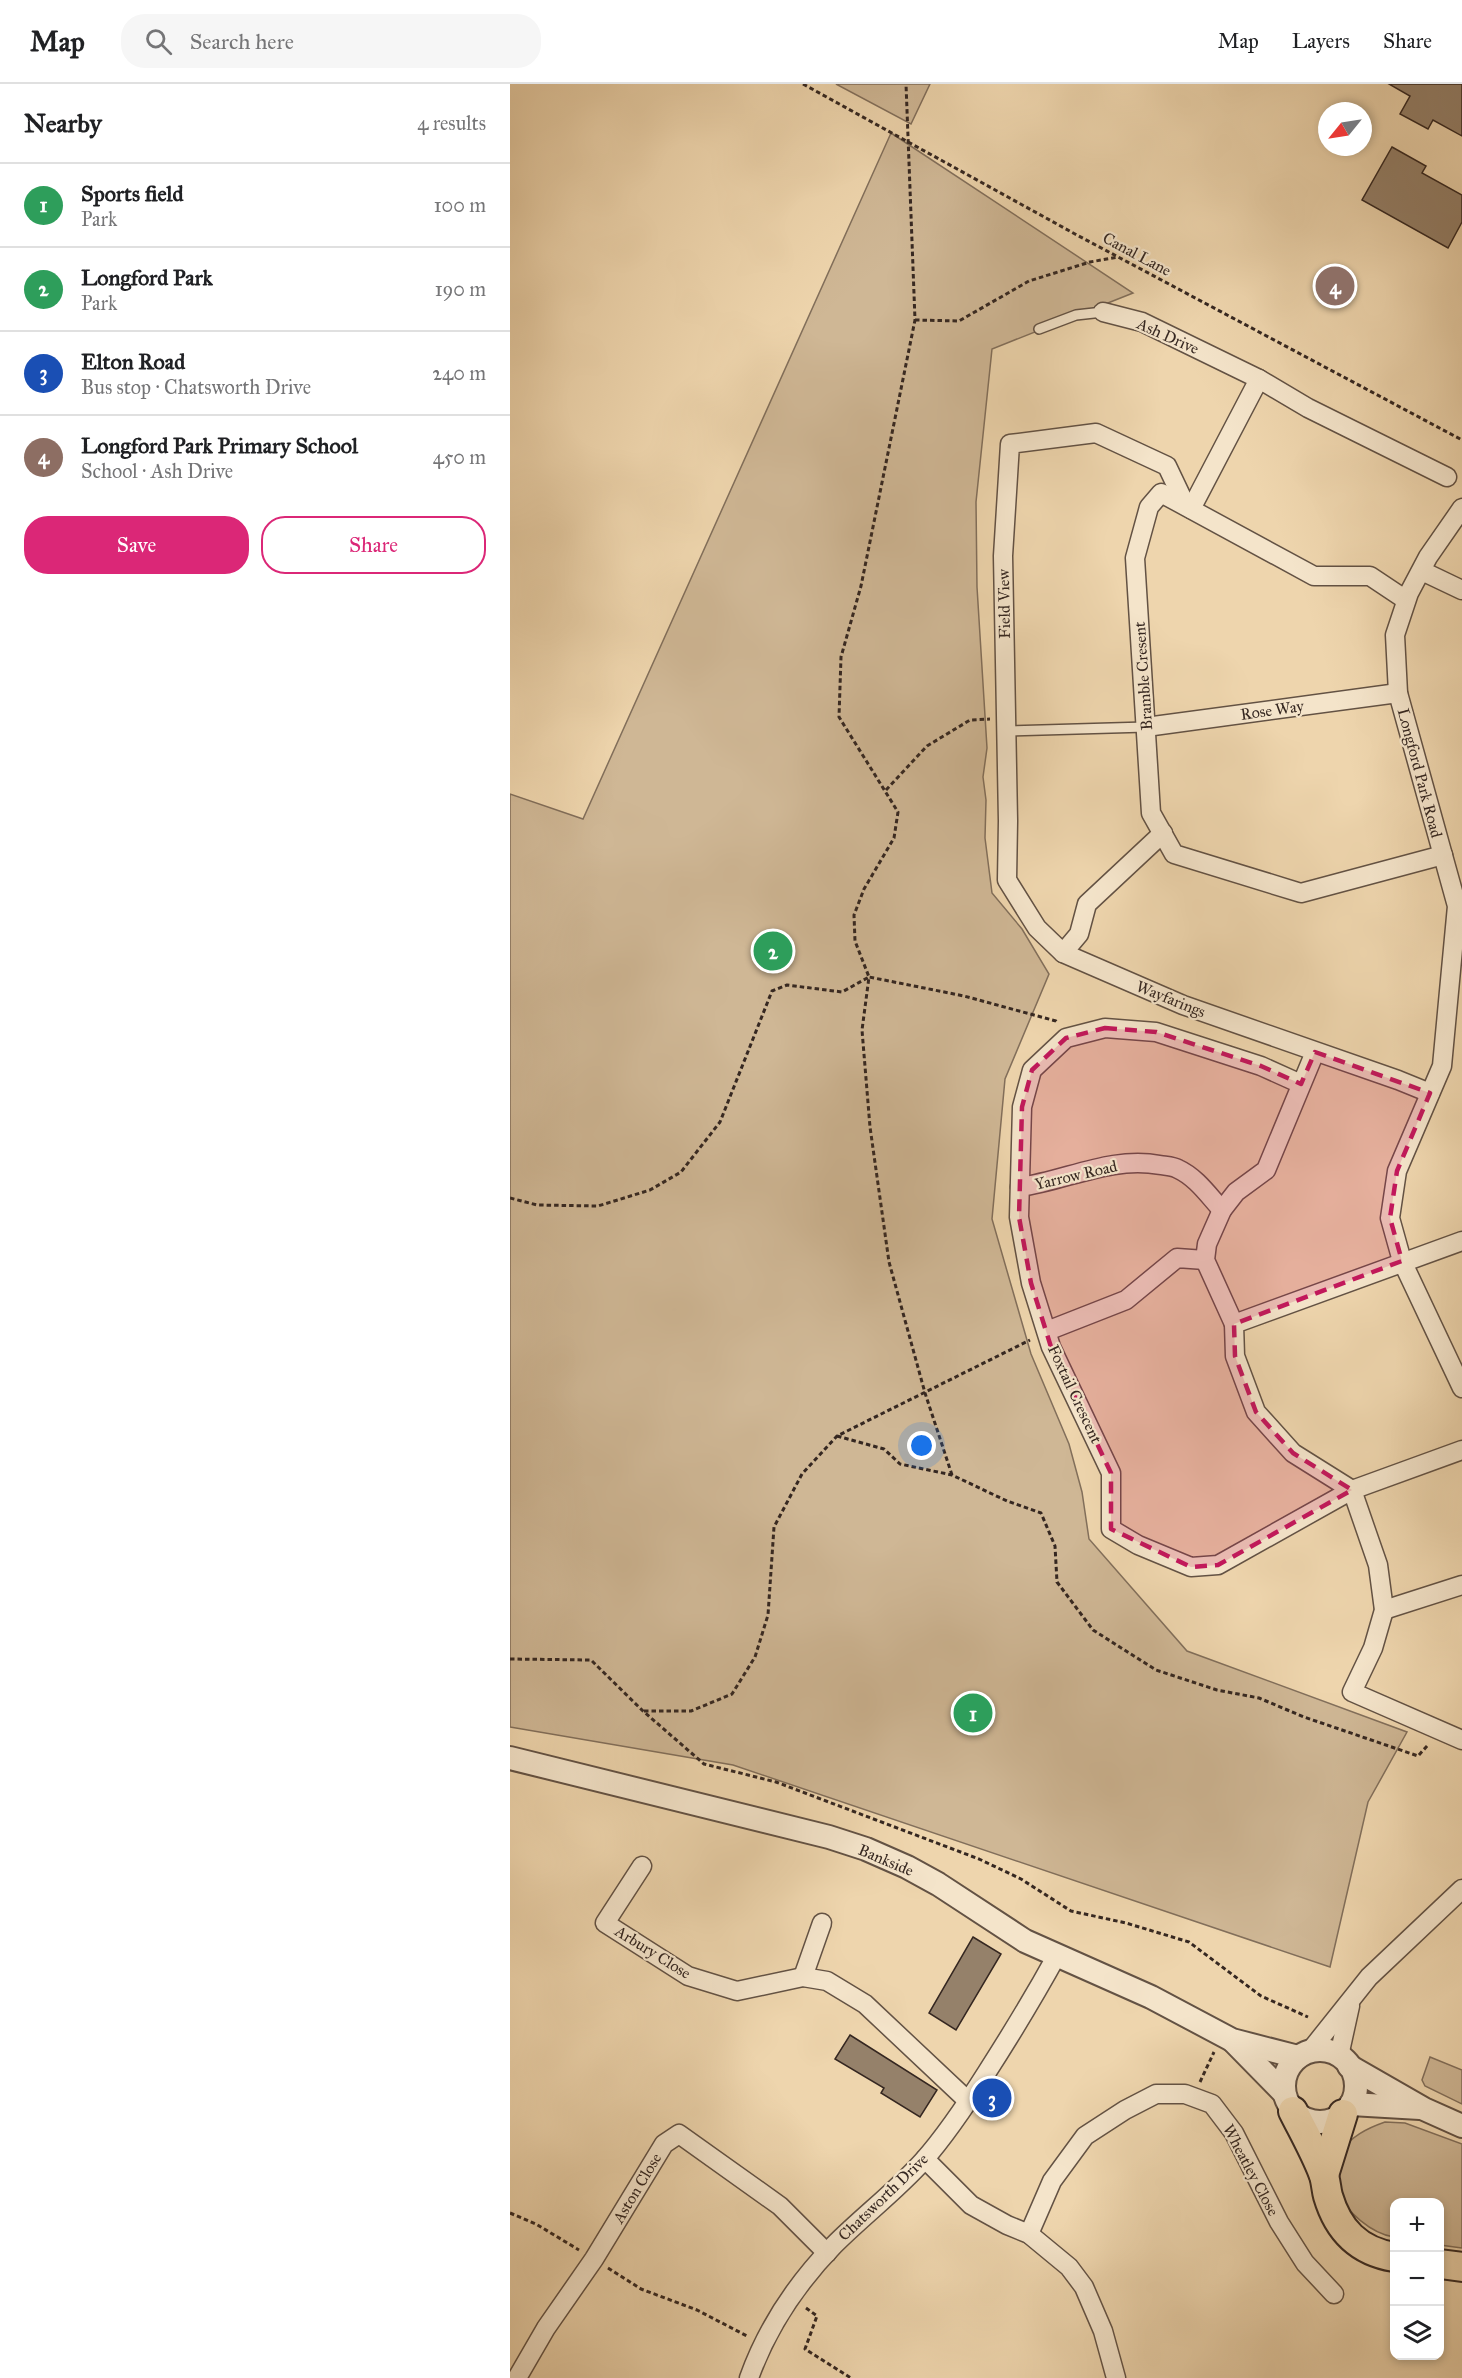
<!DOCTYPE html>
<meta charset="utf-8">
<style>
body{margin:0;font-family:"IM FELL Great Primer",serif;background:#f6f6f6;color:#202124}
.controls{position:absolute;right:18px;bottom:18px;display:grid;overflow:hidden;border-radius:12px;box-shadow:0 3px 9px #0003}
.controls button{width:54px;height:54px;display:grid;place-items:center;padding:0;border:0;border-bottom:2px solid #e0e0e0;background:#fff;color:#202124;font:30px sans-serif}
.compass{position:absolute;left:808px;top:18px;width:54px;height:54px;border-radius:50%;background:#fff;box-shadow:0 3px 9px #0003;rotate:240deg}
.you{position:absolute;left:412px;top:1362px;width:21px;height:21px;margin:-15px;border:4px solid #fff;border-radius:50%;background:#1a73e8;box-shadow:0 0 0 9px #1a73e833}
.badge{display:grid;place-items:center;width:39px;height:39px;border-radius:50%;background:#db2777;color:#fff;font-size:20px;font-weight:700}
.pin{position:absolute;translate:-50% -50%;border:3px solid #fff;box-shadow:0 2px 6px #0006}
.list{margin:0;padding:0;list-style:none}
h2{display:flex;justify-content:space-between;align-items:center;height:78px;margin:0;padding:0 24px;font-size:26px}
h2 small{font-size:20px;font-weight:400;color:#757577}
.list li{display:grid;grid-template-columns:39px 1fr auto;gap:18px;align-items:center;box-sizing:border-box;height:84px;padding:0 24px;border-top:2px solid #e0e0e0}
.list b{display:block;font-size:22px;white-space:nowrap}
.list p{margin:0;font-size:20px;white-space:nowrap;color:#757577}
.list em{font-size:20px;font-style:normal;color:#757577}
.actions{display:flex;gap:12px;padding:18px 24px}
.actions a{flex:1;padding:14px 0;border:2px solid #db2777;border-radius:24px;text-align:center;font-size:21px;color:#db2777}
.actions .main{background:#db2777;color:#fff}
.icon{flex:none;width:33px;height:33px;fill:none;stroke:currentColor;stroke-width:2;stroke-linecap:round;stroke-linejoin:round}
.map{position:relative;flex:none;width:952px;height:2294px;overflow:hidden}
header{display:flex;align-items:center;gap:36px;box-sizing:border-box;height:84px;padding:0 30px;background:#fff;border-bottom:2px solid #e0e0e0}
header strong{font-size:28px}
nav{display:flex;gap:33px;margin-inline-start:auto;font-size:21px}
.search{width:420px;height:54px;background:#f6f6f6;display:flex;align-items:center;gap:15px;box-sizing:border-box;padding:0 21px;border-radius:24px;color:#757577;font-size:22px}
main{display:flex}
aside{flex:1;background:#fff}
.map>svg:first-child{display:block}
</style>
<header>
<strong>Map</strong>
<div class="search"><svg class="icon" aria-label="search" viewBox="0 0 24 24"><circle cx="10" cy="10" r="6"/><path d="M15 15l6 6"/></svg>Search here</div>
<nav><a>Map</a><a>Layers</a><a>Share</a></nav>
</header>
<main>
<aside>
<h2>Nearby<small>4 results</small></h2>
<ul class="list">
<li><span class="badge" style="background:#2e9e5b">1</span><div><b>Sports field</b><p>Park</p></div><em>100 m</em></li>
<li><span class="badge" style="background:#2e9e5b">2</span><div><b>Longford Park</b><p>Park</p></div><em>190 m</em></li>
<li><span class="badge" style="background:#1a4fb4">3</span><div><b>Elton Road</b><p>Bus stop · Chatsworth Drive</p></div><em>240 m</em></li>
<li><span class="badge" style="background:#8d6e63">4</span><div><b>Longford Park Primary School</b><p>School · Ash Drive</p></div><em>450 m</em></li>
</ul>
<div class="actions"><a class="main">Save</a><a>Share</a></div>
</aside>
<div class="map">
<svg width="952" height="2294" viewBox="0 0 952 2294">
<rect width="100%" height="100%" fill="#eed5ad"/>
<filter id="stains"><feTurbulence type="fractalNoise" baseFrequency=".00333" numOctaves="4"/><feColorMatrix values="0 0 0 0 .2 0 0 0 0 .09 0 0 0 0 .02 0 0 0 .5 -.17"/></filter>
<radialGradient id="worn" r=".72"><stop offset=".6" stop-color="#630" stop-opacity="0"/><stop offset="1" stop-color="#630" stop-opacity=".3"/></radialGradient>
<!-- green -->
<g fill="#cfb795" stroke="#826f5b" stroke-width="1.5">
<path d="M 326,0 L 420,0 L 401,40 Z"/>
<path d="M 381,49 L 623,209 L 482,265 L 466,418 L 467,503 L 477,664 L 473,693 L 476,716 L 475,754 L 482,809 L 512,845 L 539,890 L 495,995 L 482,1135 L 521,1270 L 559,1360 L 572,1408 L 579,1455 L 677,1567 L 897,1648 L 858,1718 L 820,1883 L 223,1681 L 0,1643 L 0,710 L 73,735 Z"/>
<path d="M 920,1973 L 952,1986 L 952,2020 L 915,2002 L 912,1996 Z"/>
<path d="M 875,2038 L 895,2039 L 952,2060 L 952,2164 L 930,2161 L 930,2118 L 884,2118 L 884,2153 C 863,2150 834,2128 829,2106 C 826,2095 829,2079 829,2068 C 843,2052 855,2045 875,2038 Z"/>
</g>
<!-- building -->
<g fill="#95816a" stroke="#352721" stroke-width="1.5">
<path d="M 879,0 L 952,0 L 952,52 L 923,36 L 918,45 L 890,30 L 900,12 Z"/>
<path d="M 882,63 L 916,82 L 912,89 L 952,111 L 952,138 L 938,164 L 852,116 Z"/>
<path d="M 463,1853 L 491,1870 L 446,1946 L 419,1929 Z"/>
<path d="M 340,1951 L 427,2006 L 410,2033 L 371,2009 L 374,2004 L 325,1975 Z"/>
</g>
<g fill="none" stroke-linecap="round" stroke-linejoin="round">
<defs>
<g id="service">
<path d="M 529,245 L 566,231 L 593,228"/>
<path d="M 496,647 L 636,643"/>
</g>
<g id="minor">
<path d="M 593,228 L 632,238 L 749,295"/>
<path d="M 952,424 L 918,473 L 899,509 L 885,551 L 888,609 L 947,822 L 932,982 L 887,1087 L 880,1134 L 892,1177 L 952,1304"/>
<path d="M 681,425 L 749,295 L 798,324 L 937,393"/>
<path d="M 912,487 L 952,506"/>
<path d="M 896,516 L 860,492 L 804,492 L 651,409 L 639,423 L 625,474 L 641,729 L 664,770 L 791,809 L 933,771"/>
<path d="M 636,643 L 888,609"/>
<path d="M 653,749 L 577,820 L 569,850 L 553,869 L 673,921 L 888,996 L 920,1009"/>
<path d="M 553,869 L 527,844 L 497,796 L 498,737 L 493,472 L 500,360 L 586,349 L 657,382 L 676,422"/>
<path d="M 791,1000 L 751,982 L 646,948 L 595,944 L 556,954 L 522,986 L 512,1023 L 509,1133 L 521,1199 L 541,1263 L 601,1389 L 601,1445 L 628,1461 L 681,1483 L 708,1481 L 842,1406 L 783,1369 L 746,1328 L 725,1272 L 724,1240 L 952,1157"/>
<path d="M 510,1103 C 558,1096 601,1072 650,1081 C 656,1082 663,1082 668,1085 C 686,1093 699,1112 712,1126"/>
<path d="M 724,1240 L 695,1176 L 697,1160 L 712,1126 L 726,1108 L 756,1086 L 805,968"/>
<path d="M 537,1247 L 616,1216 L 667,1174 L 695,1176"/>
<path d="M 952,1366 L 842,1406 L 868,1481 L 874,1526 L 863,1564 L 842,1608 L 952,1656"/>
<path d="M 874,1526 L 952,1501"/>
<path d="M 132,1782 L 95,1839 L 178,1892 L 227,1907 L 293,1893 L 317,1897 L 355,1920 L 458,2017"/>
<path d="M 293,1893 L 312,1839"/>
<path d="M 800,1967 L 859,1893 L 952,1805"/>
<path d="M 829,1972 L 840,1922"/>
<path d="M 415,2075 L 461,2121 L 497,2141 L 519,2150 L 559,2183 L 574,2203 L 593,2247 L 606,2294"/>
<path d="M 519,2150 L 542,2097 L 575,2052 L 615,2026 L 646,2010 L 675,2010 L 702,2020 L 724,2049 L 769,2138 L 795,2179 L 824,2210"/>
<path d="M 7,2294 L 36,2244 L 84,2175 L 154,2060 L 169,2050 L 270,2122 L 317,2169"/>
<path d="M 239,2294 C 257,2244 287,2199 324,2161 C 353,2132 386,2107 413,2077 C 437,2050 458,2018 477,1988 C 502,1949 525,1911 547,1871"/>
</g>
<g id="tertiary">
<path d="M 0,1674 L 319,1753 L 356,1765 L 397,1783 L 428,1800 L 515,1857 L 641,1913 L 722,1956 L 788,1973"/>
<path d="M 723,1957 L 774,2009"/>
<circle cx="810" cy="2002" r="36"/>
<path d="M 839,1982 L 914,2025 L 952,2042"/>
<path d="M 841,2020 L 910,2024"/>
</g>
<g id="primary">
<path d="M 783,2027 C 793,2047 805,2068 813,2089 C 816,2096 816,2105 818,2112 C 828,2146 848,2167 884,2173"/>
<path d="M 814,2091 L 833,2030"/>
<path d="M 930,2180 L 952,2183"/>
</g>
</defs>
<!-- service casing -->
<use href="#service" stroke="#635244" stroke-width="12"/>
<!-- minor casing -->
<use href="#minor" stroke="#635244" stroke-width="21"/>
<!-- tertiary casing -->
<use href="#tertiary" stroke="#635244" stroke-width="26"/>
<!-- primary casing -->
<use href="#primary" stroke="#352721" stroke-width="32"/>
<!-- path -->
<g stroke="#352721" stroke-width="3" stroke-dasharray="4.5 3" stroke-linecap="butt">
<path d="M 293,0 L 565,150 L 952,356"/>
<path d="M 405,236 L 449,237 L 519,197 L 580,178 L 608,173"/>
<path d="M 376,706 L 417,662 L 460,636 L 480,635"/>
<path d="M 0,1114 L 27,1121 L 88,1122 L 140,1106 L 171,1088 L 210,1038 L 262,907 L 277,901 L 332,908 L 359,893 L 345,857 L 344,831 L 354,805 L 384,754 L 388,728 L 329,633 L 331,573 L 351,502 L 405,236 L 396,0"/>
<path d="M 327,1352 L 374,1365 L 390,1380 L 442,1391 L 497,1417 L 531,1429 L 545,1462 L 547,1498 L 583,1546 L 646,1586 L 707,1606 L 749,1614 L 794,1633 L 908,1672 L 918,1661"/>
<path d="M 442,1391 L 415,1309 L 379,1178 L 360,1043 L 352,946 L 359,893 L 454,912 L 546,937 L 548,939"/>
<path d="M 0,1575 L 81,1576 L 133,1627 L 194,1680 L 266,1698 L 469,1775 L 511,1795 L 561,1827 L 616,1839 L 679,1858 L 751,1912 L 798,1933"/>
<path d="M 134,1627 L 181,1627 L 222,1610 L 245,1573 L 258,1531 L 264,1443 L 292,1390 L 327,1352 L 520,1256"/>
<path d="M 690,1998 L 704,1968"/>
<path d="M 0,2129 L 26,2140 L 69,2166"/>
<path d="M 98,2184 L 131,2205 L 187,2226 L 237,2252"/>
<path d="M 296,2224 L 307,2232 L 295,2265 L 341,2294"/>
</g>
<!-- service -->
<use href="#service" stroke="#f4e4ca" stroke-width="9"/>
<!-- minor -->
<use href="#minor" stroke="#f4e4ca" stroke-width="18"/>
<!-- tertiary -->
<use href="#tertiary" stroke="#f4e4ca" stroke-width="22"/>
<!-- primary -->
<use href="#primary" stroke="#eed5ad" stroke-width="28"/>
</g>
<!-- marked area -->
<path fill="#c2185b" fill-opacity="0.2" stroke="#c2185b" stroke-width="4.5" stroke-dasharray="12 8" stroke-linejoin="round" d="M 595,944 L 646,948 L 751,982 L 791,1000 L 805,968 L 920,1009 L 887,1087 L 880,1134 L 892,1177 L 724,1240 L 725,1272 L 746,1328 L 783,1369 L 842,1406 L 708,1481 L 681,1483 L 601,1445 L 601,1389 L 541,1263 L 521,1199 L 509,1133 L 512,1023 L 522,986 L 556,954 Z"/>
<g text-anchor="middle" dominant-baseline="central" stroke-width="4.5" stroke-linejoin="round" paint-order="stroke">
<!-- street labels -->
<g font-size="16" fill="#352721" stroke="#f4e4ca">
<text transform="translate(627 170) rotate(28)">Canal Lane</text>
<text transform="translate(658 252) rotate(24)">Ash Drive</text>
<text transform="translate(494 520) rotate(-91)">Field View</text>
<text transform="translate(633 592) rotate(-94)">Bramble Cresent</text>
<text transform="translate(762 626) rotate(-8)">Rose Way</text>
<text transform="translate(910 689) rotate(75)">Longford Park Road</text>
<text transform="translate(661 915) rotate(22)">Wayfarings</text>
<text transform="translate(566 1091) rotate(-13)">Yarrow Road</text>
<text transform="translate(565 1310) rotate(65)">Foxtail Crescent</text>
<text transform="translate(376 1776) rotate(23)">Bankside</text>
<text transform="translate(143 1868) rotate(32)">Arbury Close</text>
<text transform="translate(741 2086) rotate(62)">Wheatley Close</text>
<text transform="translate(127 2104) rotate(-59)">Aston Close</text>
<text transform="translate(373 2113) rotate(-44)">Chatsworth Drive</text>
</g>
</g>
<rect width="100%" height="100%" filter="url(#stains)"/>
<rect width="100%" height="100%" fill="url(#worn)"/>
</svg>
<div class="controls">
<button>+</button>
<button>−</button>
<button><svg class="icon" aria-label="layers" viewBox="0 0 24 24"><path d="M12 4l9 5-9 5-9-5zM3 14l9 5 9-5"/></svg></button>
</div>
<svg class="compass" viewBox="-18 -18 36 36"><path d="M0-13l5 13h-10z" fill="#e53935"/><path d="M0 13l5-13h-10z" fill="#757577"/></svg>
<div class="you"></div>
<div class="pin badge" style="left:463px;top:1629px;background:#2e9e5b">1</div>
<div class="pin badge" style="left:263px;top:867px;background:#2e9e5b">2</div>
<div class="pin badge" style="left:482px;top:2014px;background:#1a4fb4">3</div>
<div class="pin badge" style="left:825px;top:202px;background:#8d6e63">4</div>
</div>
</main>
